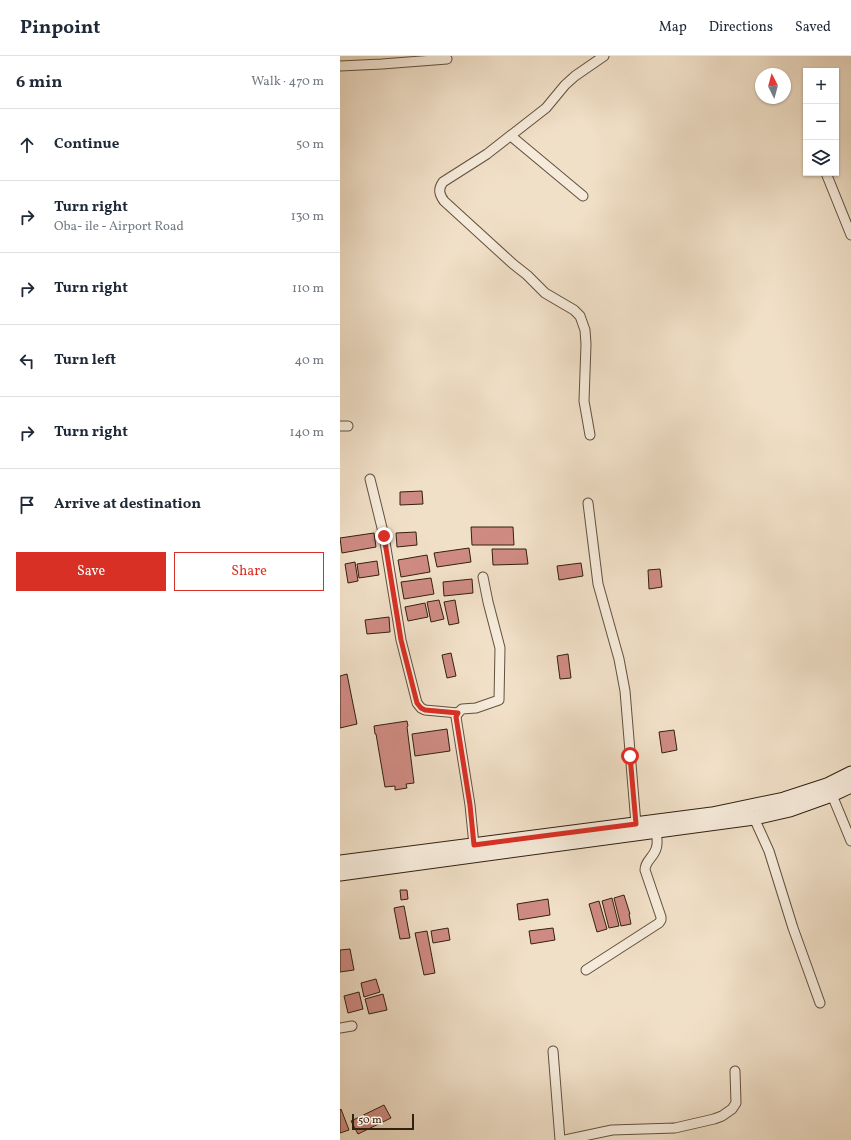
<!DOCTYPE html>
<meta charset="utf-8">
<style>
body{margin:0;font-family:Vollkorn,serif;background:#f2f2f3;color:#1f2937}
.controls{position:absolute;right:12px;top:12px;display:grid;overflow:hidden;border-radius:0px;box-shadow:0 1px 3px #0004}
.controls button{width:36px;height:36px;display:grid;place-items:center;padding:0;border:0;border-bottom:1px solid #e0e1e3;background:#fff;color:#1f2937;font:20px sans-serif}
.compass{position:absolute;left:415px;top:12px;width:36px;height:36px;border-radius:50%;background:#fff;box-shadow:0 1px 3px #0004;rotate:354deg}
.scale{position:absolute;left:12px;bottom:10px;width:62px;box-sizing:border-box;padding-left:4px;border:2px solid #322011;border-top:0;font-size:11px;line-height:14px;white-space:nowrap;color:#322011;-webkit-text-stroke:3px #f6ebdb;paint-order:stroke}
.stop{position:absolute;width:12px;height:12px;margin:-9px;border:3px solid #d93025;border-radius:50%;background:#fff}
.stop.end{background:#d93025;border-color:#fff;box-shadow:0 1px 4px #0008}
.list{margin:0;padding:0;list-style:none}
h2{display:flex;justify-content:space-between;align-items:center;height:52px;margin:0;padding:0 16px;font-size:17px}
h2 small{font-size:13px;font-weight:400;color:#747a83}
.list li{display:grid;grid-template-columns:26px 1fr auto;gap:12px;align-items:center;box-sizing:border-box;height:72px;padding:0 16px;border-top:1px solid #e0e1e3}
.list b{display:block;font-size:15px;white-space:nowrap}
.list p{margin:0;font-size:13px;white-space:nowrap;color:#747a83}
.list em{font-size:13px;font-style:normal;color:#747a83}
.actions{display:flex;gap:8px;padding:12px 16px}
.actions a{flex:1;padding:9px 0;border:1px solid #d93025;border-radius:0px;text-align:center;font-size:14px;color:#d93025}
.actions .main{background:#d93025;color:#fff}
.icon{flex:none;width:22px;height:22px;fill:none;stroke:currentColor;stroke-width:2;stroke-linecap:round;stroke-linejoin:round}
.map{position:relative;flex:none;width:511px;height:1084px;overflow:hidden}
header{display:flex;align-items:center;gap:24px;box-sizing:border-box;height:56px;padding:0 20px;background:#fff;border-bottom:1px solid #e0e1e3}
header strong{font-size:19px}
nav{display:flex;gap:22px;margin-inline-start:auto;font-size:14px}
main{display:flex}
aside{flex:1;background:#fff}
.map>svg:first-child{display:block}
</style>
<header>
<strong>Pinpoint</strong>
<nav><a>Map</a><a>Directions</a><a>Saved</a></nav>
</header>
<main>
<aside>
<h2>6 min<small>Walk · 470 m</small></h2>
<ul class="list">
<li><svg class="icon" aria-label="ahead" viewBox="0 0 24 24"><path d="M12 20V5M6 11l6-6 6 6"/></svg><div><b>Continue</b></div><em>50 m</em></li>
<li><svg class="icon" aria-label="right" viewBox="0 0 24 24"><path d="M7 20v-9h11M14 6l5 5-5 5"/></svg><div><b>Turn right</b><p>Oba- ile - Airport Road</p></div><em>130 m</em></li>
<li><svg class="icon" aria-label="right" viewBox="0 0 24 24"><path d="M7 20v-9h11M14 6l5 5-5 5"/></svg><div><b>Turn right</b></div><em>110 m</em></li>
<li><svg class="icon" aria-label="left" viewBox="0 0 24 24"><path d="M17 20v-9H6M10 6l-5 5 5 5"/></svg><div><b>Turn left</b></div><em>40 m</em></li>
<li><svg class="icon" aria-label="right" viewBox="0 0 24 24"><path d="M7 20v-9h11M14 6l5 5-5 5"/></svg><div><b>Turn right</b></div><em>140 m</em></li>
<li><svg class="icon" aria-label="arrive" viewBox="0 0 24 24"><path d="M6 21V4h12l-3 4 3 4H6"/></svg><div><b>Arrive at destination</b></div></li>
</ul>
<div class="actions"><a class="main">Save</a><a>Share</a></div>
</aside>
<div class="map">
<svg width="511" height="1084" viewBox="0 0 511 1084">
<rect width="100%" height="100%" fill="#f1e0c8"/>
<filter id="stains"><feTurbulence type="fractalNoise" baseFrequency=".005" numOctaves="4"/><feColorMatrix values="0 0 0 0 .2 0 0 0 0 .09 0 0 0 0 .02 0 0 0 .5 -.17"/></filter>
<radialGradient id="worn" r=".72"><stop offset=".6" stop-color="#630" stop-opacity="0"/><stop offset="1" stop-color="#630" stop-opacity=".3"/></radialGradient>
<!-- building -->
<g fill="#cf8b83" stroke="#322011">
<path d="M 82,435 L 83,448 L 60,449 L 60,436 Z"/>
<path d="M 131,471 L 173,471 L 174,489 L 132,489 Z"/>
<path d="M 76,476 L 77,489 L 57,491 L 56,477 Z"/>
<path d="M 34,477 L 36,491 L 2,497 L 0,482 Z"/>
<path d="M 129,492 L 131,506 L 97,511 L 94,497 Z"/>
<path d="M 152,493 L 186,493 L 188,508 L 153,509 Z"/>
<path d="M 87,499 L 90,516 L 61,521 L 58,504 Z"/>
<path d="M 37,505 L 39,519 L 19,522 L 17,508 Z"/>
<path d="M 15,506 L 18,525 L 8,527 L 5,508 Z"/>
<path d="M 241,507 L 243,520 L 219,524 L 217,510 Z"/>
<path d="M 320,513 L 322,531 L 309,533 L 308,514 Z"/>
<path d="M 91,522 L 94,538 L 64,543 L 61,526 Z"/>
<path d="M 132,523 L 133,537 L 104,540 L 103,526 Z"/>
<path d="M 99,544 L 104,563 L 91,566 L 87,546 Z"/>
<path d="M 115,544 L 119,567 L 109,569 L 104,546 Z"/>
<path d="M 85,547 L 88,561 L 68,565 L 65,551 Z"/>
<path d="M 49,561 L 50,576 L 27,578 L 25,564 Z"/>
<path d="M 111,597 L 116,620 L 107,622 L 102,599 Z"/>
<path d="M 228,598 L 231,622 L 220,623 L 217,600 Z"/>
<path d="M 7,618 L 17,668 L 0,672 L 0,620 Z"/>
<path d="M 67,665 L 68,670 L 67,671 L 74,727 L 66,728 L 67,732 L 55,734 L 55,730 L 45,731 L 36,678 L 35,678 L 34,670 Z"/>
<path d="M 107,673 L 110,695 L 75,700 L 72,678 Z"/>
<path d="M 334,674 L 337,694 L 322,697 L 319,676 Z"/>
<path d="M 60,834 L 67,834 L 68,843 L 61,844 Z"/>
<path d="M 284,839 L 290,858 L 289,858 L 291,868 L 281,870 L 274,842 Z"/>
<path d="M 272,842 L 279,870 L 269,872 L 262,845 Z"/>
<path d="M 208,843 L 210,859 L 179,864 L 177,848 Z"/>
<path d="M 259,845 L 267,873 L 257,876 L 249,848 Z"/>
<path d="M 64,850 L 70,882 L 60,883 L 54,852 Z"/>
<path d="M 108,872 L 110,884 L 93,887 L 91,875 Z"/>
<path d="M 213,872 L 215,884 L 191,888 L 189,875 Z"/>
<path d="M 87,875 L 95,917 L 84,919 L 75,877 Z"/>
<path d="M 10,893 L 14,914 L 0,916 L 0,894 Z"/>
<path d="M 36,923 L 40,936 L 24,941 L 21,927 Z"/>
<path d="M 19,936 L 23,953 L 8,957 L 4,940 Z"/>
<path d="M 43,938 L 47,954 L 29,958 L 25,943 Z"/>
<path d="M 44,1049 L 51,1062 L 18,1078 L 11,1065 Z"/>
<path d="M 1,1053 L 9,1074 L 0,1077 L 0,1054 Z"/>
</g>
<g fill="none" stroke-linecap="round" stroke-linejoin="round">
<defs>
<g id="minor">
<path d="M 0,10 L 42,8 L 107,3"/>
<path d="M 171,80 L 243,140"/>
<path d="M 486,117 L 511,179"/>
<path d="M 0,370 L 8,370"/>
<path d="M 250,379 L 244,345 L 246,288 L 245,274 L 240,260 L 234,254 L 205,237 L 187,219 L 173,208 L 104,145 C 99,138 98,133 103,126 L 147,98 L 206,52 L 225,29 L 235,20 L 264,0"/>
<path d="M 30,423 L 44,480 L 61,584 L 77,647 L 81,652 L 85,654 L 118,657"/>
<path d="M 248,447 L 258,528 L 279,603 L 285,635 L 296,768"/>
<path d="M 492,739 L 511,785"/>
<path d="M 414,762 L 429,795 L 453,872 L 480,947"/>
<path d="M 134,789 L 130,749 L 116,661 L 118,657 L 122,653 L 136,652 L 159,644 L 160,592 L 148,546 L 143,521"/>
<path d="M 246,914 L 319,867 L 321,864 L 321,861 L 305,814 C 305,805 313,802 316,793 C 318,788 317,781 316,776"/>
<path d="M 0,972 L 12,970"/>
<path d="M 213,995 L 220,1084"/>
<path d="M 225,1084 L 272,1074 L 335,1072 L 374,1063 L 382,1060 L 392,1053 L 396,1047 L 395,1015"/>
</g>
<g id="secondary">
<path d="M 0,806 L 372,758 L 444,743 L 487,729 L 511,717"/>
<path d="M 0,818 L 414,762 L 450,754 L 492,739 L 511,730"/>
</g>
</defs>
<!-- minor casing -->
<use href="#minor" stroke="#62503f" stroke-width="11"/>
<!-- secondary casing -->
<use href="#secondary" stroke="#322011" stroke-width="15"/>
<!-- minor -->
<use href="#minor" stroke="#f6ebdb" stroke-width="9"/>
<!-- secondary -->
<use href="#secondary" stroke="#f6ebdb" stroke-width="13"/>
</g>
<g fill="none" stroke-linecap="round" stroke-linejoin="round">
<!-- route -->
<path stroke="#d93025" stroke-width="5" d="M 44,480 L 61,584 L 77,647 L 81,652 L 85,654 L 118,657 L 116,661 L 130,749 L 134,789 L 296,768 L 290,700"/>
</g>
<rect width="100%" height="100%" filter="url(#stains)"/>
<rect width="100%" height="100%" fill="url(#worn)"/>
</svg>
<div class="controls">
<button>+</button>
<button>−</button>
<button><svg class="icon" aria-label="layers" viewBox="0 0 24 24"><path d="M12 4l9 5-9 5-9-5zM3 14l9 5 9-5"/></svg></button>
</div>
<svg class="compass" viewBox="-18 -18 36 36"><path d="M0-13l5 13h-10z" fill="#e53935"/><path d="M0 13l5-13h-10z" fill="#747a83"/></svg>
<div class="scale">50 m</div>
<div class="stop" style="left:290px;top:700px"></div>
<div class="stop end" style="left:44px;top:480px"></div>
</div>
</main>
